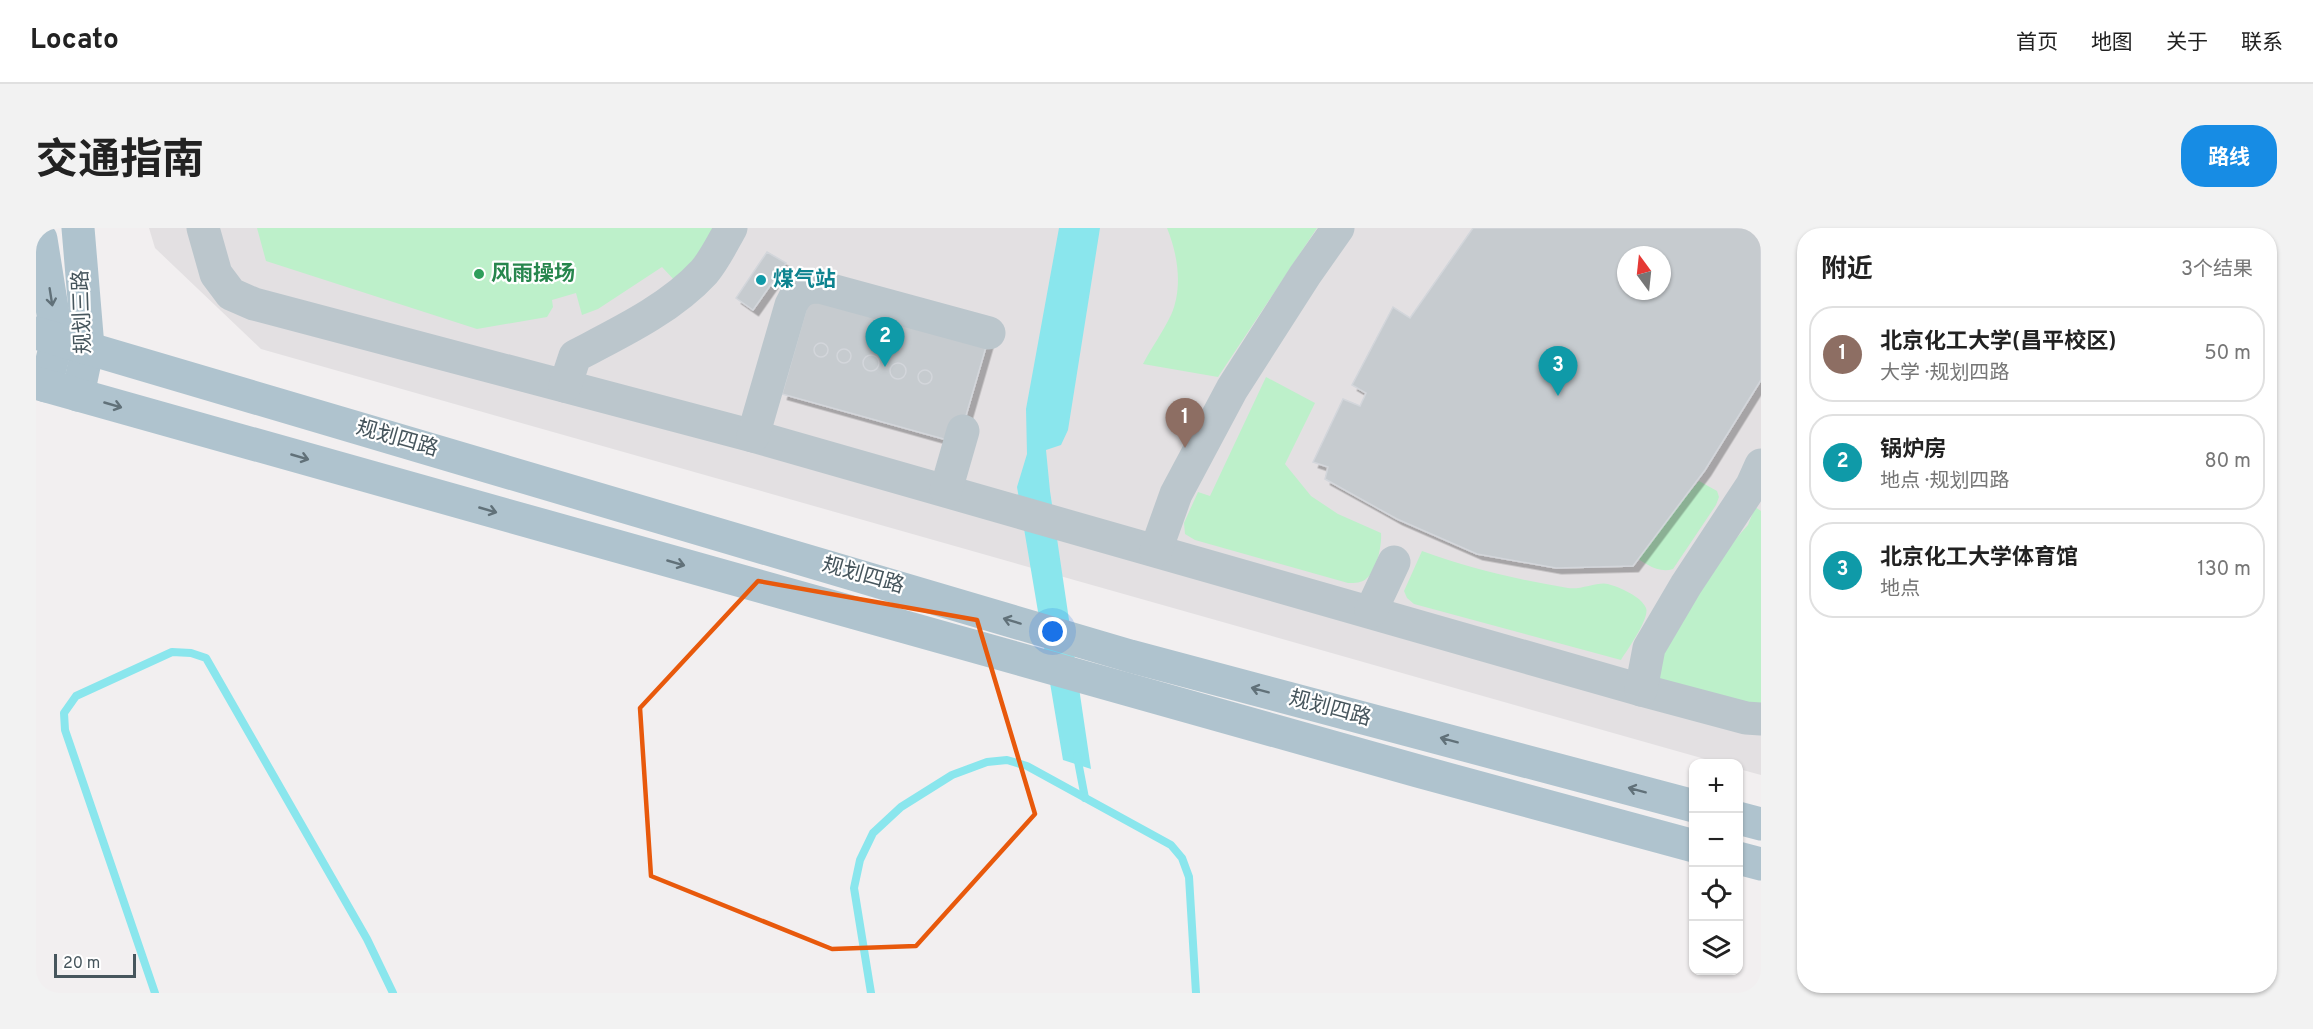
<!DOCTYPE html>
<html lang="zh">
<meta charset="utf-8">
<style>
body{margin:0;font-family:Overpass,"Noto Sans SC",sans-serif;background:#f2f2f2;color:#222}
.controls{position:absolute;right:18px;bottom:18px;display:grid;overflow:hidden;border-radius:12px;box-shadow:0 2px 4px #0004}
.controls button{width:54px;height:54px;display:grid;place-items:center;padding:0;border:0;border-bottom:2px solid #e0e0e0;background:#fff;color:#222;font:30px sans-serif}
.compass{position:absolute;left:1581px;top:18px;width:54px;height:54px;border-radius:50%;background:#fff;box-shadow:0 2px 4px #0004;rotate:345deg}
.scale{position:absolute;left:18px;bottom:15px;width:82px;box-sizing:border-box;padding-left:6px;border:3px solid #47565d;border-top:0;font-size:16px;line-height:21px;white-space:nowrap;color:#47565d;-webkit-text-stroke:4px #fff;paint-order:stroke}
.you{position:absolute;left:1017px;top:404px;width:21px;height:21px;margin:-15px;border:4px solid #fff;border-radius:50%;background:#1a73e8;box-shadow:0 0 0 9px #1a73e833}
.badge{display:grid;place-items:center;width:39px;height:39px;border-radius:50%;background:#178ce4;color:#fff;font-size:20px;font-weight:700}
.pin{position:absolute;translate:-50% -50px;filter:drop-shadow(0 2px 3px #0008)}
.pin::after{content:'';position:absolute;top:32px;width:21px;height:18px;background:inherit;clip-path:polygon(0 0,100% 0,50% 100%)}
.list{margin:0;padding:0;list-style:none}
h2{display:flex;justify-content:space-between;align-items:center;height:78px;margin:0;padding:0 24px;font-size:26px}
h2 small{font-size:20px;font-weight:400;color:#767676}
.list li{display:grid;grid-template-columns:39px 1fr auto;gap:18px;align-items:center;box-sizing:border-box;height:96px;margin:0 12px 12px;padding:0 12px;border:2px solid #e0e0e0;border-radius:24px}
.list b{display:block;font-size:22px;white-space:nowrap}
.list p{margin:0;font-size:20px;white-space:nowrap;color:#767676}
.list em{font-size:20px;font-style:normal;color:#767676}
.icon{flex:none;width:33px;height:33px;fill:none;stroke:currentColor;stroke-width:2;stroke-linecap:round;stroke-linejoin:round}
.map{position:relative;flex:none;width:1725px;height:765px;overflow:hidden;border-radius:24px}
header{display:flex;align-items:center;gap:36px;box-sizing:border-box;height:84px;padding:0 30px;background:#fff;border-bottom:2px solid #e0e0e0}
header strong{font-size:28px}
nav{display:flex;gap:33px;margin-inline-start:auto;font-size:21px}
.intro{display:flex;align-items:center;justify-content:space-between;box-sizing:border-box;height:144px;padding:0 36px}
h1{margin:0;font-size:42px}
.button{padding:15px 27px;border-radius:24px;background:#178ce4;color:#fff;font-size:21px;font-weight:700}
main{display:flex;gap:36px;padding:0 36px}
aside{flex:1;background:#fff;border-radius:24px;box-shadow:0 2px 4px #0004}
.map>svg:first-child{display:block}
</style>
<header>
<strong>Locato</strong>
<nav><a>首页</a><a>地图</a><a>关于</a><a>联系</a></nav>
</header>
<div class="intro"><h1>交通指南</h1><a class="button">路线</a></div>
<main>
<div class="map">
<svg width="1725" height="765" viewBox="0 0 1725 765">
<defs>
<filter id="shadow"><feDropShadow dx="5.5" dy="5.5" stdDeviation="0" flood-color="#0004"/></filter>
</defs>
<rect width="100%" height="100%" fill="#f2eff0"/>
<!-- education -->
<path fill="#e3e0e2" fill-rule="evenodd" d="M 113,0 L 1725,0 L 1725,547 L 1703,541 L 1702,536 L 1683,535 L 225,121 L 119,20 ZM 1590,27 L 1626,27 L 1626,63 L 1590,63 Z"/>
<!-- green -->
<g fill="#bdf0ca">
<path d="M 221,0 L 681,0 L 642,56 L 626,39 L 562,81 L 546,87 L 540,65 L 516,72 L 517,79 L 511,89 L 441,101 L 230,33 Z"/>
<path d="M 1131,0 L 1281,0 L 1182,149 L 1107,136 C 1115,120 1127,104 1135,87 C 1147,60 1142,27 1131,0 Z"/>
<path d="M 1230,149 L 1279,175 L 1249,236 L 1275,268 L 1302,286 L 1345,305 C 1346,317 1341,342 1331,350 C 1326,355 1319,355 1312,355 L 1159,312 L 1149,306 L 1148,295 L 1162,264 L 1174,268 Z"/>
<path d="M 1663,253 L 1681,263 L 1683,269 L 1680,277 L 1637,341 C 1622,346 1609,335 1596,327 L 1606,320 Z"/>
<path d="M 1719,279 L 1725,283 L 1725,478 L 1621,452 L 1622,421 L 1666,349 L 1712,297 Z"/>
<path d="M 1386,323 C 1433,340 1482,352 1532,360 C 1545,362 1563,353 1572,356 C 1583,359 1605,368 1610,380 C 1614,390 1592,421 1585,432 L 1378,376 L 1371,370 L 1368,363 Z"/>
</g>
<!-- water -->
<path fill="#8ae6ed" d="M 1023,0 L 1064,0 L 1032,202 L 1025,217 L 1010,222 L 1014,263 L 1055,541 L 1027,532 L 981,259 L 991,226 L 990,181 Z"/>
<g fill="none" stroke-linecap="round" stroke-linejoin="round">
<!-- stream -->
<g stroke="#8ae6ed" stroke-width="8">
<path d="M 1041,528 L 1049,570"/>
<path d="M 119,765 L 29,502 L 28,485 L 40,468 L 136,424 L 155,425 L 170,430 L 331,711 L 357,765"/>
<path d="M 835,765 L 818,660 L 824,632 L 837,605 L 865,579 L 916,547 L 951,534 L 971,532 L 991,538 L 1135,617 L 1146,630 L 1153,649 L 1160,765"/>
</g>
</g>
<!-- building -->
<g fill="#c6cbcf" stroke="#d3d6db" stroke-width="1.5" fill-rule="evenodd" filter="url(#shadow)">
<path d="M 1437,0 L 1725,0 L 1725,152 L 1669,242 L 1597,338 L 1520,340 L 1441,326 L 1361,291 L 1289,251 L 1292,239 L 1277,234 L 1307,171 L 1324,178 L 1330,165 L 1316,157 L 1357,79 L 1374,90 ZM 1590,27 L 1626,27 L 1626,63 L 1590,63 Z"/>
<path d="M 731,24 L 750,35 L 717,82 L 700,70 Z"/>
<path d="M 773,71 L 952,112 L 922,215 L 746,166 Z"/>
<circle cx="785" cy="122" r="7"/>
<circle cx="808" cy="128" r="7"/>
<circle cx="835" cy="135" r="8"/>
<circle cx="862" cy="143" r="8"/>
<circle cx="889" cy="149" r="7"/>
</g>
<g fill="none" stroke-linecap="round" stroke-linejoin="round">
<!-- minor -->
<g stroke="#bbc6cc" stroke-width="33">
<path d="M 167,0 L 180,46 L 195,66 L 218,76 L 717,208 L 1605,462 L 1710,490 L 1725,491"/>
<path d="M 529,158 L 539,128 C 583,105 634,81 668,44 C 679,31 687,14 695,0"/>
<path d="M 717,208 L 755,77 C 761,63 769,59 784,59 L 953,105"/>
<path d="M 910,262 L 927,203"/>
<path d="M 1120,322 L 1140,266 L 1196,161 L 1269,47 L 1302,0"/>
<path d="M 1335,383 L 1358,334"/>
<path d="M 1605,462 L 1613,420 L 1650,357 L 1716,257 L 1725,237"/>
</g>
<!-- major -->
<g stroke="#afc3ce" stroke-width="33">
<path d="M 42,0 L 52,119 L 42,167"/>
<path d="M 5,11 L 21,111 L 10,158"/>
<path d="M 0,105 L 1094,428 L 1658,578"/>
<path d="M 0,155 L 1382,543 L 1658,618"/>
<path d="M 1702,590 L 1725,596"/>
<path d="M 1702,630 L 1725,636"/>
</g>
</g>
<!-- one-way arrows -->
<defs><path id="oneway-shaft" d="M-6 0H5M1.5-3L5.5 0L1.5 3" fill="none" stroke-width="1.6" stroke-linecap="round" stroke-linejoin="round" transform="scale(1.5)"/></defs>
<g stroke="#617179">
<use href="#oneway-shaft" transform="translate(15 69) rotate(81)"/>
<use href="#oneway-shaft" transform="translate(77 177) rotate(16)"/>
<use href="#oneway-shaft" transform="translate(264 229) rotate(16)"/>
<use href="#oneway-shaft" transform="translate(452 282) rotate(16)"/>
<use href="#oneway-shaft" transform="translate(640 335) rotate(16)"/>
<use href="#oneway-shaft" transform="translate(976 393) rotate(-163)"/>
<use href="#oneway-shaft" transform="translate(1224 462) rotate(-165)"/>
<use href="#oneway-shaft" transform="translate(1413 512) rotate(-165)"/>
<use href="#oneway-shaft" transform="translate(1601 562) rotate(-165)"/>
</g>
<!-- marked area -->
<path fill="none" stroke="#e8590c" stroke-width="4.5" stroke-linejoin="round" d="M 722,353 L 941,392 L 999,586 L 880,718 L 796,721 L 615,648 L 604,480 Z"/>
<!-- markers -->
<circle fill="#2e9e5b" stroke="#fff" stroke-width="2" cx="443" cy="46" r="6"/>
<circle fill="#0f9aa8" stroke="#fff" stroke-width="2" cx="725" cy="52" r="6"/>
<g text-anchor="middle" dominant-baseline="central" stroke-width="4.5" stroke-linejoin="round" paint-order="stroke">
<!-- leisure labels -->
<g font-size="21" font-weight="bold" fill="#27864d" stroke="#fff" text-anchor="start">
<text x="455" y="46">风雨操场</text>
</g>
<!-- culture labels -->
<g font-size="21" font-weight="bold" fill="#0d838f" stroke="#fff" text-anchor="start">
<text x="737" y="52">煤气站</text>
</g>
<!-- street labels -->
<g font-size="21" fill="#47565d" stroke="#fff">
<text transform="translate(47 84) rotate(-92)">规划三路</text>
<text transform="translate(361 211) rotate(16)">规划四路</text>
<text transform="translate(827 348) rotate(16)">规划四路</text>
<text transform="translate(1294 481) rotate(15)">规划四路</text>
</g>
</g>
</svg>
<div class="controls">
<button>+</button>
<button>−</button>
<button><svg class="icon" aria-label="locate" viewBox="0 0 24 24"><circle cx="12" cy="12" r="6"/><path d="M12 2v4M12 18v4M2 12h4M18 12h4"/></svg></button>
<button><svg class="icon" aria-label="layers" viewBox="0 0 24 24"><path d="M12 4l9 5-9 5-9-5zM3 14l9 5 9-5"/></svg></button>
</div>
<svg class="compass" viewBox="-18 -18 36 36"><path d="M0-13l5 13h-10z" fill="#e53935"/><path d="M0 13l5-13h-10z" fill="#767676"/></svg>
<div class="scale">20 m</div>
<div class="you"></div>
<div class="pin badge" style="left:1149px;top:220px;background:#8d6e63">1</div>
<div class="pin badge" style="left:849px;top:139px;background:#0f9aa8">2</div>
<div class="pin badge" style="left:1522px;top:168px;background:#0f9aa8">3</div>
</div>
<aside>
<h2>附近<small>3个结果</small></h2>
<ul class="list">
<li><span class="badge" style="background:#8d6e63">1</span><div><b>北京化工大学(昌平校区)</b><p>大学 · 规划四路</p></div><em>50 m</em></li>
<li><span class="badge" style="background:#0f9aa8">2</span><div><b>锅炉房</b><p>地点 · 规划四路</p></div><em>80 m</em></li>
<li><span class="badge" style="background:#0f9aa8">3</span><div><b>北京化工大学体育馆</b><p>地点</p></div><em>130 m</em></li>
</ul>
</aside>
</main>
